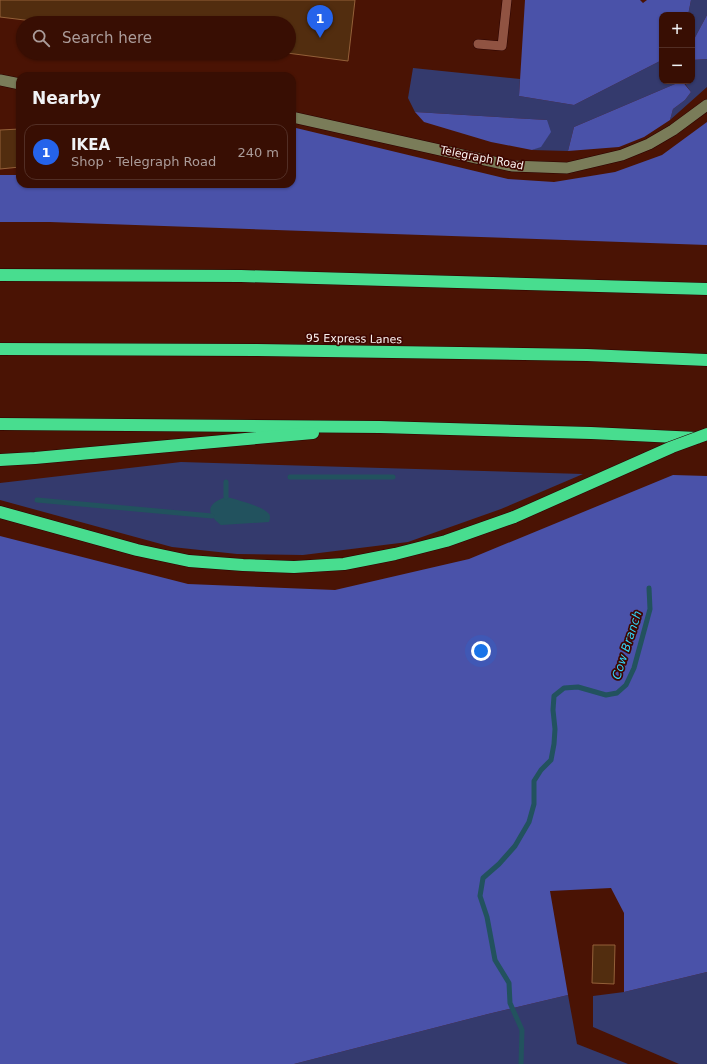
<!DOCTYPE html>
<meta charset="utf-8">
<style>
body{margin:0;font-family:"DejaVu Sans",sans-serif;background:#3f170d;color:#f1f3f6}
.controls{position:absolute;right:12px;top:12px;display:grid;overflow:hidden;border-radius:8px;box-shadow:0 1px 3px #0004}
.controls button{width:36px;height:36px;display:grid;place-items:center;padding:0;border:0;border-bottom:1px solid #522e25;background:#380e03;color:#f1f3f6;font:20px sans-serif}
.you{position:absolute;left:481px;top:651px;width:14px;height:14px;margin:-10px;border:3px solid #fff;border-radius:50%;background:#1a73e8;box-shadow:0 0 0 6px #1a73e833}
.badge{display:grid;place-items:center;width:26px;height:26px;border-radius:50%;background:#2563eb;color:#fff;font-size:13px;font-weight:700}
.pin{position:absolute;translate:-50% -33px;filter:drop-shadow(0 1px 2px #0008)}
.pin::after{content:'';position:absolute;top:21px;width:14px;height:12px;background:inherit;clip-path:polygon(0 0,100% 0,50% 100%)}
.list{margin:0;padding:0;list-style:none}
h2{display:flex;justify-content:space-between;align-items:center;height:52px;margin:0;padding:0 16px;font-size:17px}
h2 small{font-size:13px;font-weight:400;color:#ab9c9a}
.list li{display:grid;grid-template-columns:26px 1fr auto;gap:12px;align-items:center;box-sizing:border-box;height:56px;margin:0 8px 8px;padding:0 8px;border:1px solid #522e25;border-radius:12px}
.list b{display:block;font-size:15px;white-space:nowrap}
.list p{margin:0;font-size:13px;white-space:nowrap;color:#ab9c9a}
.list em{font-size:13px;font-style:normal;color:#ab9c9a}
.icon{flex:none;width:22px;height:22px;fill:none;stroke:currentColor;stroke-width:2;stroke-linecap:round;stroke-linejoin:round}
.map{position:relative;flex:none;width:707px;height:1064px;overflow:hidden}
.search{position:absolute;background:#380e03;box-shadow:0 1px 3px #0004;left:16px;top:16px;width:280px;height:44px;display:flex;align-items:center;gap:10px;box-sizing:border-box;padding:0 14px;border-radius:22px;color:#ab9c9a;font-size:15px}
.panel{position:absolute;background:#380e03;box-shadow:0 1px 3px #0004;left:16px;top:72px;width:280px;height:116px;border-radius:12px}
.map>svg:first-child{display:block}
</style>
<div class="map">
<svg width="707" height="1064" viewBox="0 0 707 1064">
<rect width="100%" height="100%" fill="#4a1304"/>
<!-- green -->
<g fill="#343a6d">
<path d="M 691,0 L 707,0 L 707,15 L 692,43 L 692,15 L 688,15 Z"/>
<path d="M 707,59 L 707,87 L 670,120 L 673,109 L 685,100 L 691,92 L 683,81 L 692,81 L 692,60 Z"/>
<path d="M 662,60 L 662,81 L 682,81 L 574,127 L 568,151 L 532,150 L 541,146 L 547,120 L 415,112 L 408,98 L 413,68 L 520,79 L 519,96 L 574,105 Z"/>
<path d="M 181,462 L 583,474 L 501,509 L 408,542 L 303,555 L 237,554 L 172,547 L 0,500 L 0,483 Z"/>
<path d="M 707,972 L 707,1064 L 679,1064 L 593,1027 L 593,996 L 624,992 Z"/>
<path d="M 568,995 L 577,1044 L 628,1064 L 294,1064 L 488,1014 Z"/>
</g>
<!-- forest -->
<g fill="#4a52a9">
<path d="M 525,0 L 640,0 L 643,3 L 647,0 L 691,0 L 688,15 L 662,15 L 662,60 L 574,105 L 519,96 Z"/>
<path d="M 707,15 L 707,59 L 692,60 L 692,43 Z"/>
<path d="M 682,81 L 691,92 L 685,100 L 673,109 L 670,120 L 644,137 L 619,147 L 568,151 L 574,127 Z"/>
<path d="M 415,112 L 547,120 L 551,132 L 541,147 L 532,150 L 491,142 L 424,122 Z"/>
<path d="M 707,122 L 707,245 L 50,222 L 0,222 L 0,175 L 20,175 L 20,184 L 292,184 L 292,127 L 508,179 L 554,182 L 615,172 L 662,155 Z"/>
<path d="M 673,475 L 707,476 L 707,972 L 624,992 L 624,913 L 611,888 L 550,891 L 568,995 L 488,1014 L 294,1064 L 0,1064 L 0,536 L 188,584 L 335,590 L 469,559 Z"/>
</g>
<!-- water -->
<path fill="#22525e" d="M 226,497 C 235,499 262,506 268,513 C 271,515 270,519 269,522 L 221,525 C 205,513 207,503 226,497 Z"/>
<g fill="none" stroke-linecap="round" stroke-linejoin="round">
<!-- stream -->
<g stroke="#22525e" stroke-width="5">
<path d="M 290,477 L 393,477"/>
<path d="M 226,497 L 226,482"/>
<path d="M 37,500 L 212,516"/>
<path d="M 521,1064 L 522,1030 L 510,1003 L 509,983 L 495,960 L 487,917 L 480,896 L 483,878 L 499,864 L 515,846 L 529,822 L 534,804 L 534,781 L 541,770 L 551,760 L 554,744 L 555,729 L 553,710 L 554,696 L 564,688 L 578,687 L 606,695 L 617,693 L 626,685 L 634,668 L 650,609 L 649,588"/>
</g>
</g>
<!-- building -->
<g fill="#522d0f" stroke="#946039">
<path d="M 0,0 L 355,0 L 348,61 L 287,53 L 289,53 L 289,23 L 49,23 L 0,17 Z"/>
<path d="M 20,129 L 20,167 L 0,169 L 0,130 Z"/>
<path d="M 593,945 L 615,945 L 614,984 L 592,983 Z"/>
</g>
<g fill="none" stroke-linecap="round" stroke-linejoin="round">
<defs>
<path id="service" d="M 478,44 L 502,46 L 507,0"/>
<g id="secondary">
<path d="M 0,80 L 20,84"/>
<path d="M 292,117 L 512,166 L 567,168 L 622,155 L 649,144 L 673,130 L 707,105"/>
</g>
<g id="motorway">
<path d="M 0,275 L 241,276 L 707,289"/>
<path d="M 0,349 L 257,350 L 587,355 L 707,360"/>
<path d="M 0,424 L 380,427 L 591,433 L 697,438"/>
<path d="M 0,460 L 35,458 L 313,433"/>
<path d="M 0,512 L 137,550 L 189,561 L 243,565 L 294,567 L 344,564 L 395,554 L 446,541 L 514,517"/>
</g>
</defs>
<!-- service casing -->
<use href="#service" stroke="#290200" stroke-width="10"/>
<!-- secondary casing -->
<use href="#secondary" stroke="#290200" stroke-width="12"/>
<!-- motorway casing -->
<use href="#motorway" stroke="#290200" stroke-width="13"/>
<!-- service -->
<use href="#service" stroke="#905342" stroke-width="9"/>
<!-- secondary -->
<use href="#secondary" stroke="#7a7c59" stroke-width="11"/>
<!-- motorway -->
<use href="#motorway" stroke="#48dd8f" stroke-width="12"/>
<defs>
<path id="motorway-bridge" d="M 514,517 L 672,447 L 707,434"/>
</defs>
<!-- motorway-bridge casing -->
<use href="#motorway-bridge" stroke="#290200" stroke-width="13" stroke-linecap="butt"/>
<!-- motorway-bridge -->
<use href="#motorway-bridge" stroke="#48dd8f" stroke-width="12"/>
</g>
<g text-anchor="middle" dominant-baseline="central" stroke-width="3.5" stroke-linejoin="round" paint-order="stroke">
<!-- street labels -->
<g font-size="11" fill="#fbf3f1" stroke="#3e0700">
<text transform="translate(482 158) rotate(11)">Telegraph Road</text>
<text transform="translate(354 339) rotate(1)">95 Express Lanes</text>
</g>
<!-- water labels -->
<g font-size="12" font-style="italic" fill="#33d5f7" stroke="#3e0700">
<text transform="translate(627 645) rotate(-72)">Cow Branch</text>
</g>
</g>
</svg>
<div class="controls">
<button>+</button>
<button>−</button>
</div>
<div class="you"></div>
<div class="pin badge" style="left:320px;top:38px">1</div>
<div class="search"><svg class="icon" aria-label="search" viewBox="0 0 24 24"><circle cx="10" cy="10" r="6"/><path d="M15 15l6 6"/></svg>Search here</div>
<section class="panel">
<h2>Nearby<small></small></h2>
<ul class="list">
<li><span class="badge">1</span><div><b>IKEA</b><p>Shop · Telegraph Road</p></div><em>240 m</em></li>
</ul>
</section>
</div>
